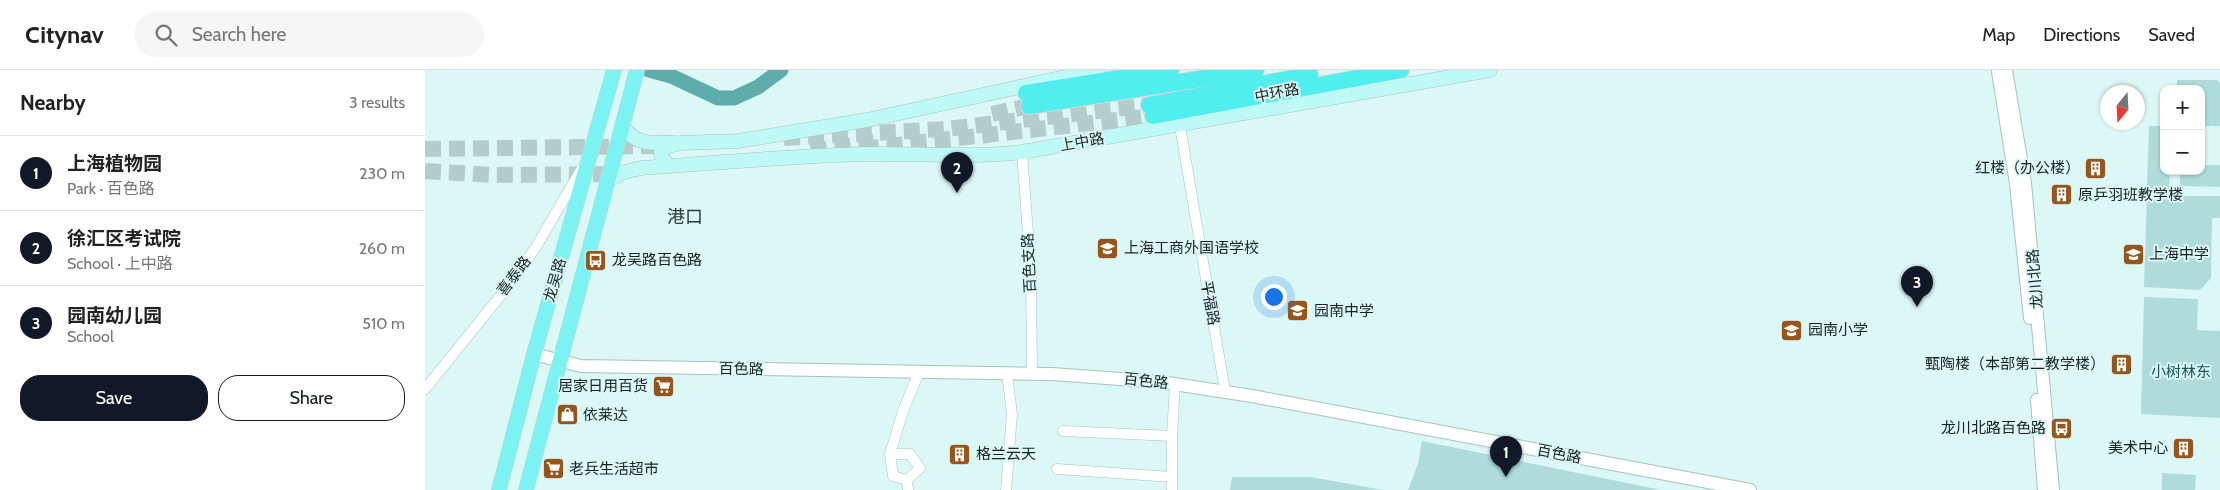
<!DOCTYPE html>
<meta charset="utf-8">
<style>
body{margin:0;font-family:Cabin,"Noto Sans SC",sans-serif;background:#f6f6f6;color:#222}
.controls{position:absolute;right:15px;top:15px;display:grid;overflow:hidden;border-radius:10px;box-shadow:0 1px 4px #0004}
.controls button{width:45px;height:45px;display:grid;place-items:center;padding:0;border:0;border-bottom:1px solid #e0e0e0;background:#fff;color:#222;font:25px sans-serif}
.compass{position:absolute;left:1675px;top:15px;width:45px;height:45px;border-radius:50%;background:#fff;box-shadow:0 1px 4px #0004;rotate:198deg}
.you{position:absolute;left:848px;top:226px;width:18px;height:18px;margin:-12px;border:4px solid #fff;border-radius:50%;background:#1a73e8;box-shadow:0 0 0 8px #1a73e833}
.badge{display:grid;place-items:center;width:32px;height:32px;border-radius:50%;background:#111827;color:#fff;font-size:16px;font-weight:700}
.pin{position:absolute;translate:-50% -41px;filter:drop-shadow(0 1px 2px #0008)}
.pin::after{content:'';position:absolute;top:26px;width:18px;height:15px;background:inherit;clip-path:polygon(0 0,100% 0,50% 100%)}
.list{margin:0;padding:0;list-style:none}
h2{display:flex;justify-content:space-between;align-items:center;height:65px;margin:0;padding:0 20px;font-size:21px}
h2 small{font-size:16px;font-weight:400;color:#767676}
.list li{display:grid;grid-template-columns:32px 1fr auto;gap:15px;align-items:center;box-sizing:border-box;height:75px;padding:0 20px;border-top:1px solid #e0e0e0}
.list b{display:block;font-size:19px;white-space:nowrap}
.list p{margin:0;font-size:16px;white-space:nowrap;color:#767676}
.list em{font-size:16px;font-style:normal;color:#767676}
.actions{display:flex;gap:10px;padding:15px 20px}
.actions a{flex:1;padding:11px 0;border:1px solid #111827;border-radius:20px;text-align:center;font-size:18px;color:#111827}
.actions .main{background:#111827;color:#fff}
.icon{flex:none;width:28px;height:28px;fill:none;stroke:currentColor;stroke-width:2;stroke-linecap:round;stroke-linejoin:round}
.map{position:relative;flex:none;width:1795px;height:420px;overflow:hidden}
header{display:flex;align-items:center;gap:30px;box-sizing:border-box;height:70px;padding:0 25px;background:#fff;border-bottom:1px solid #e0e0e0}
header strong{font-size:24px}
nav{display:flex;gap:28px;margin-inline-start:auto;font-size:18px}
.search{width:350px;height:45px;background:#f6f6f6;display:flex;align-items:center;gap:12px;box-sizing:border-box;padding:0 18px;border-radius:28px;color:#767676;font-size:19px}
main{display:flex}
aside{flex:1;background:#fff}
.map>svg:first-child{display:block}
</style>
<header>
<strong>Citynav</strong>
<div class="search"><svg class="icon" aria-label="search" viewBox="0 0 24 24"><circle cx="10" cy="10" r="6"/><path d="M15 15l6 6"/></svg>Search here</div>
<nav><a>Map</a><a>Directions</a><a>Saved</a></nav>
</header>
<main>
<aside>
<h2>Nearby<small>3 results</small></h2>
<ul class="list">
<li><span class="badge">1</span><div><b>上海植物园</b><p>Park · 百色路</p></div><em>230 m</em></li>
<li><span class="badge">2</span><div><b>徐汇区考试院</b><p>School · 上中路</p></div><em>260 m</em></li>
<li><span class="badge">3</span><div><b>园南幼儿园</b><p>School</p></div><em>510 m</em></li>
</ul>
<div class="actions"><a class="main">Save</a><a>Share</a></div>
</aside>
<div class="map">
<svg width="1795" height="420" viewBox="0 0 1795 420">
<rect width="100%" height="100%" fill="#dbf7f6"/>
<!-- green -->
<g fill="#afdcdb">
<path d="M 1752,10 L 1792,10 L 1795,13 L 1795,56 L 1776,56 L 1776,19 L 1752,19 Z"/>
<path d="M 1724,56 L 1739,56 L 1739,101 L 1745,101 L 1744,118 L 1722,119 Z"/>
<path d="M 1776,95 L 1795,95 L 1795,117 L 1755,116 L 1755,101 L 1776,101 Z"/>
<path d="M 1722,126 L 1795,126 L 1795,148 L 1787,148 L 1786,208 L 1775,220 L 1719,217 Z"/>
<path d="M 1719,227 L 1773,229 L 1772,260 L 1795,261 L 1795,348 L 1716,344 Z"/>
<path d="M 997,371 L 1236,420 L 983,420 L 993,394 Z"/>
<path d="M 1737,403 L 1771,405 L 1770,420 L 1737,420 Z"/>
<path d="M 807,407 L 886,407 L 958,420 L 805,420 Z"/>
</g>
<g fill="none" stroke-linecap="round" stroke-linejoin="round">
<!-- river -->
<path stroke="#5eacab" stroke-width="15" d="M 224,0 L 246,6 L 293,28 L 309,28 L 333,17 L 356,0"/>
<!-- trunk-tunnel -->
<g stroke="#b4cccc" stroke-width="16" stroke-dasharray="16 8" stroke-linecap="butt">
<path d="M 567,44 L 604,36"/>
<path d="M 359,68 L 521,59 L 724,35"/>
<path d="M 0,79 L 233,76"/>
<path d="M 438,79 L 728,46"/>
<path d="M 386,81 L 449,72"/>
<path d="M 0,101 L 68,105 L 198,104"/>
</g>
<defs>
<g id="minor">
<path d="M 755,56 L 800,321"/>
<path d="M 597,82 L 606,204 L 607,304"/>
<path d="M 0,319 L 89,209 L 111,177 L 157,98"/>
<path d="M 638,361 L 747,366 L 747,420"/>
<path d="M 747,366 L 750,314"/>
<path d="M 465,384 L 485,384 L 495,398 L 482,410 L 468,406 L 465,384 L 478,341 L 494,302"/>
<path d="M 632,399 L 747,407"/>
<path d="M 482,410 L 483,420"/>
<path d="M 581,420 L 587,344 L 582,304"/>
</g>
<g id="tertiary">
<path d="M 1581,0 L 1600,113 L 1628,420"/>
<path d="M 1573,2 L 1591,114 L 1605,248"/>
<path d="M 109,284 L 156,296 L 627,304 L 736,312 L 827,326 L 1325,420"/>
<path d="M 1612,330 L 1619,420"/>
</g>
<g id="secondary">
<path d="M 198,57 C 214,77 226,72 250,73"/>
<path d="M 244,96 L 237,88 L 236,82 L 240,77 L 255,73 L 313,71 L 442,50 L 673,0"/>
<path d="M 184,110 L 199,102 L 216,98 C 291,93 366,86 441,84 C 493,83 545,88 597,82 L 1065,0"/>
</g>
<g id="primary">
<path d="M 74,420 L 109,284 L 189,0"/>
<path d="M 101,420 L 212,0"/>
</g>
<g id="trunk">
<path d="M 601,23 L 746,0"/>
<path d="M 724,35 L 885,5"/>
<path d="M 604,36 L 831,0"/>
<path d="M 728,46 L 976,0"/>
</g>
</defs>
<!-- minor casing -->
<use href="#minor" stroke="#a7c1c0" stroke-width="11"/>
<!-- tertiary casing -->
<use href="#tertiary" stroke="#a7c1c0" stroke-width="14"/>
<!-- secondary casing -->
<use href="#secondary" stroke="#a7c1c0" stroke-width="15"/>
<!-- primary casing -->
<use href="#primary" stroke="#d5d7d7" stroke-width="16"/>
<!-- trunk casing -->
<use href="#trunk" stroke="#d5d7d7" stroke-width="18"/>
<!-- minor -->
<use href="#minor" stroke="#fff" stroke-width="10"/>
<!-- tertiary -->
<use href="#tertiary" stroke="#fff" stroke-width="12"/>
<!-- secondary -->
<use href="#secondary" stroke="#bef9f8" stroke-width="14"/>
<!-- primary -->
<use href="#primary" stroke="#7cf2f2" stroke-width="15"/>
<!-- trunk -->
<use href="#trunk" stroke="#50eeee" stroke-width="16"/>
</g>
<!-- icons -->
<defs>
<symbol id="building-square" viewBox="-11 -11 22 22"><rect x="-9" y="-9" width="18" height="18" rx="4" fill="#95561e" stroke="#dbf7f6"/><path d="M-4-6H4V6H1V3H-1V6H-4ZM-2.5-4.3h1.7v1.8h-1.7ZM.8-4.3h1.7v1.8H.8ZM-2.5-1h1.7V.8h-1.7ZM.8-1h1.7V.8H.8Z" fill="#fff"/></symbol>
<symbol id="school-square" viewBox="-11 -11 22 22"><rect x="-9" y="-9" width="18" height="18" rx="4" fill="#95561e" stroke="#dbf7f6"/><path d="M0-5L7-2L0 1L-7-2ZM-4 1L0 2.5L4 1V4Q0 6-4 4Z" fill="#fff"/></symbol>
<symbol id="bus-square" viewBox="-11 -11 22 22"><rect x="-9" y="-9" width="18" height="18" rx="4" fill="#95561e" stroke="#dbf7f6"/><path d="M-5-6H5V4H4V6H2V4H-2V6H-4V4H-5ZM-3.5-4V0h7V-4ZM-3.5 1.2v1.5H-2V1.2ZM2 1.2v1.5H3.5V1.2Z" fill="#fff"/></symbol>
<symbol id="supermarket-square" viewBox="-11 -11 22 22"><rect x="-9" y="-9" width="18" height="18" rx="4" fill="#95561e" stroke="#dbf7f6"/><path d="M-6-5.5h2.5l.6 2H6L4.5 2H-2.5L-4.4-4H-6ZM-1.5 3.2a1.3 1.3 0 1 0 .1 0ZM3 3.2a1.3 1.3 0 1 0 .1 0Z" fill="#fff"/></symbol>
<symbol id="shop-square" viewBox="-11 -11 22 22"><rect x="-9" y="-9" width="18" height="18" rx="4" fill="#95561e" stroke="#dbf7f6"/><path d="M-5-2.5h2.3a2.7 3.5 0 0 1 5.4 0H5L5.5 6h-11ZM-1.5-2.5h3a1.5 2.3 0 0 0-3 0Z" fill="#fff"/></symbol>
</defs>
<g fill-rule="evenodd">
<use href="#building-square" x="1658" y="86" width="25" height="25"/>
<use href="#building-square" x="1624" y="112" width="25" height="25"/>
<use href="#school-square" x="670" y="166" width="25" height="25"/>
<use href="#school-square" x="1696" y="172" width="25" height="25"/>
<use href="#bus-square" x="158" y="178" width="25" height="25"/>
<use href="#school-square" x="860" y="228" width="25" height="25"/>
<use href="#school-square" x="1354" y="248" width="25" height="25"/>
<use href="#building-square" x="1684" y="282" width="25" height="25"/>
<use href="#supermarket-square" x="226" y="304" width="25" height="25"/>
<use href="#shop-square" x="130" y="332" width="25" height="25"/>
<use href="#bus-square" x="1624" y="346" width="25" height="25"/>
<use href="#building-square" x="1746" y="366" width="25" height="25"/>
<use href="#building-square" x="522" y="372" width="25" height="25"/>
<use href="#supermarket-square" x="116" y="386" width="25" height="25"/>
</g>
<g text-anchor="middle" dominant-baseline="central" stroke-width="4" stroke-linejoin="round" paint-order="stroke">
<!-- street labels -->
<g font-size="15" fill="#182222" stroke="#dbf7f6">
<text transform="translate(852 23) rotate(-11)">中环路</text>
<text transform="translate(657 72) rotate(-10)">上中路</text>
<text transform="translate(604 193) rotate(-93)">百色支路</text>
<text transform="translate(89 206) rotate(-53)">喜泰路</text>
<text transform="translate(1610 209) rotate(-95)">龙川北路</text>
<text transform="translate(130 210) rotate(-74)">龙吴路</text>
<text transform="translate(785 233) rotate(80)">平福路</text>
<text transform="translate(316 299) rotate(1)">百色路</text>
<text transform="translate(721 311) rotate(6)">百色路</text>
<text transform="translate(1134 384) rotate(11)">百色路</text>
</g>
<!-- poi labels -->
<g font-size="15" fill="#182222" stroke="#dbf7f6" text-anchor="start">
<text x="1655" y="98" text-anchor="end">红楼（办公楼）</text>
<text x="1653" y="125">原乒羽班教学楼</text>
<text x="699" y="178">上海工商外国语学校</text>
<text x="1724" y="184">上海中学</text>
<text x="187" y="190">龙吴路百色路</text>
<text x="889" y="241">园南中学</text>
<text x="1383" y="260">园南小学</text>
<text x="1680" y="294" text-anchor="end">甄陶楼（本部第二教学楼）</text>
<text x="223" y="316" text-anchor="end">居家日用百货</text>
<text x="158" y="345">依莱达</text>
<text x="1621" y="358" text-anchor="end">龙川北路百色路</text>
<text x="1743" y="378" text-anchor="end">美术中心</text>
<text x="551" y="384">格兰云天</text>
<text x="144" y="399">老兵生活超市</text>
</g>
<!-- park labels -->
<g font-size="15" fill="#145858" stroke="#dbf7f6">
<text x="1756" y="302">小树林东</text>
</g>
<!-- quarter labels -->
<g font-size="18" fill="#243b3a" stroke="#dbf7f6">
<text x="260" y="147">港口</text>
</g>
</g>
</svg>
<div class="controls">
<button>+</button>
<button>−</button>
</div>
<svg class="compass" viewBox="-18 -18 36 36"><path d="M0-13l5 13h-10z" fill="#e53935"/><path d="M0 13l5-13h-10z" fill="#767676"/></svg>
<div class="you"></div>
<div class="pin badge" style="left:1081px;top:407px">1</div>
<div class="pin badge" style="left:532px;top:123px">2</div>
<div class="pin badge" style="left:1492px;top:237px">3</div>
</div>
</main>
